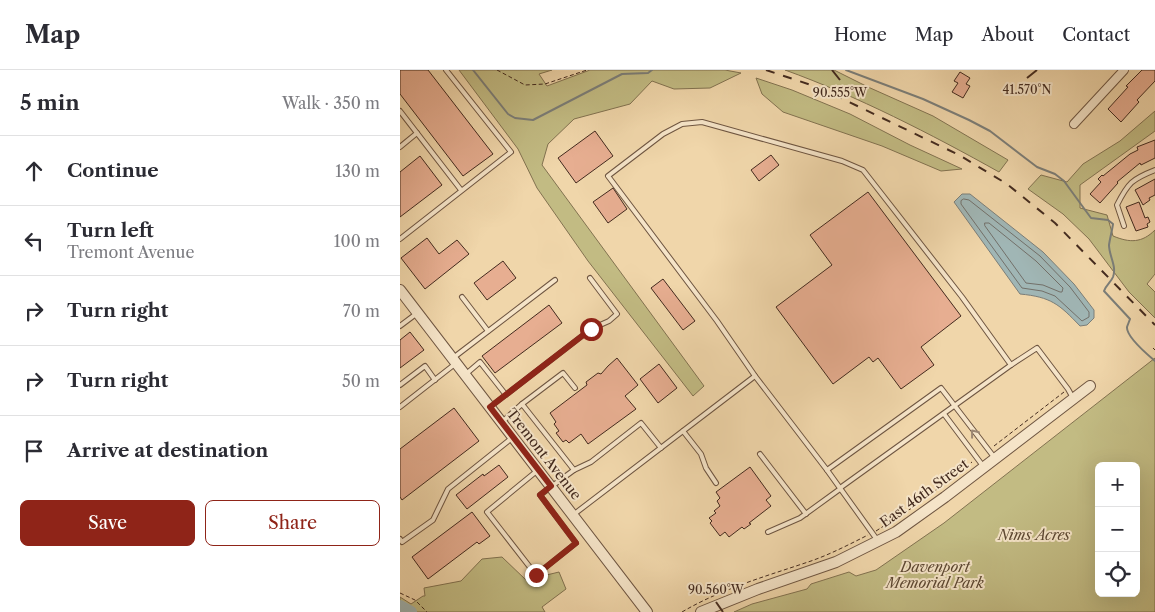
<!DOCTYPE html>
<meta charset="utf-8">
<style>
body{margin:0;font-family:"Libre Caslon Text",serif;background:#f7f7f7;color:#2b2b33}
.controls{position:absolute;right:15px;bottom:15px;display:grid;overflow:hidden;border-radius:8px;box-shadow:0 5px 20px #0002}
.controls button{width:45px;height:45px;display:grid;place-items:center;padding:0;border:0;border-bottom:1px solid #e1e1e2;background:#fff;color:#2b2b33;font:25px sans-serif}
.stop{position:absolute;width:15px;height:15px;margin:-11px;border:4px solid #8f2418;border-radius:50%;background:#fff}
.stop.end{background:#8f2418;border-color:#fff;box-shadow:0 1px 5px #0008}
.list{margin:0;padding:0;list-style:none}
h2{display:flex;justify-content:space-between;align-items:center;height:65px;margin:0;padding:0 20px;font-size:21px}
h2 small{font-size:16px;font-weight:400;color:#7c7c81}
.list li{display:grid;grid-template-columns:32px 1fr auto;gap:15px;align-items:center;box-sizing:border-box;height:70px;padding:0 20px;border-top:1px solid #e1e1e2}
.list b{display:block;font-size:19px;white-space:nowrap}
.list p{margin:0;font-size:16px;white-space:nowrap;color:#7c7c81}
.list em{font-size:16px;font-style:normal;color:#7c7c81}
.actions{display:flex;gap:10px;padding:15px 20px}
.actions a{flex:1;padding:11px 0;border:1px solid #8f2418;border-radius:8px;text-align:center;font-size:18px;color:#8f2418}
.actions .main{background:#8f2418;color:#fff}
.icon{flex:none;width:28px;height:28px;fill:none;stroke:currentColor;stroke-width:2;stroke-linecap:round;stroke-linejoin:round}
.map{position:relative;flex:none;width:755px;height:542px;overflow:hidden}
header{display:flex;align-items:center;gap:30px;box-sizing:border-box;height:70px;padding:0 25px;background:#fff;border-bottom:1px solid #e1e1e2}
header strong{font-size:24px}
nav{display:flex;gap:28px;margin-inline-start:auto;font-size:18px}
main{display:flex}
aside{flex:1;background:#fff}
.map>svg:first-child{display:block}
</style>
<header>
<strong>Map</strong>
<nav><a>Home</a><a>Map</a><a>About</a><a>Contact</a></nav>
</header>
<main>
<aside>
<h2>5 min<small>Walk · 350 m</small></h2>
<ul class="list">
<li><svg class="icon" aria-label="ahead" viewBox="0 0 24 24"><path d="M12 20V5M6 11l6-6 6 6"/></svg><div><b>Continue</b></div><em>130 m</em></li>
<li><svg class="icon" aria-label="left" viewBox="0 0 24 24"><path d="M17 20v-9H6M10 6l-5 5 5 5"/></svg><div><b>Turn left</b><p>Tremont Avenue</p></div><em>100 m</em></li>
<li><svg class="icon" aria-label="right" viewBox="0 0 24 24"><path d="M7 20v-9h11M14 6l5 5-5 5"/></svg><div><b>Turn right</b></div><em>70 m</em></li>
<li><svg class="icon" aria-label="right" viewBox="0 0 24 24"><path d="M7 20v-9h11M14 6l5 5-5 5"/></svg><div><b>Turn right</b></div><em>50 m</em></li>
<li><svg class="icon" aria-label="arrive" viewBox="0 0 24 24"><path d="M6 21V4h12l-3 4 3 4H6"/></svg><div><b>Arrive at destination</b></div></li>
</ul>
<div class="actions"><a class="main">Save</a><a>Share</a></div>
</aside>
<div class="map">
<svg width="755" height="542" viewBox="0 0 755 542">
<rect width="100%" height="100%" fill="#f0d6aa"/>
<filter id="stains"><feTurbulence type="fractalNoise" baseFrequency=".004" numOctaves="4"/><feColorMatrix values="0 0 0 0 .2 0 0 0 0 .09 0 0 0 0 .02 0 0 0 .5 -.17"/></filter>
<radialGradient id="worn" r=".72"><stop offset=".6" stop-color="#630" stop-opacity="0"/><stop offset="1" stop-color="#630" stop-opacity=".3"/></radialGradient>
<!-- green -->
<g fill="#c2bb83" stroke="#827250" fill-rule="evenodd">
<path d="M 59,0 L 152,0 L 139,4 L 147,16 L 190,0 L 325,0 L 341,3 L 310,18 L 274,19 L 252,11 L 230,34 L 174,49 L 148,74 L 142,95 L 304,316 L 293,326 L 188,191 L 137,118 L 118,79 Z"/>
<path d="M 385,0 L 434,0 L 468,17 L 533,46 L 608,90 L 599,102 C 531,64 457,26 385,0 Z"/>
<path d="M 356,8 L 392,20 L 450,44 L 510,75 L 562,99 L 541,101 L 482,76 L 383,42 L 362,24 Z"/>
<path d="M 755,41 L 755,61 L 680,115 L 680,138 L 707,145 L 713,166 C 730,173 742,173 755,160 L 755,204 L 747,214 L 755,222 L 755,248 L 729,222 L 689,169 L 663,144 L 628,119 L 641,105 L 667,112 L 683,94 L 720,71 Z"/>
<path d="M 755,288 L 755,542 L 334,542 L 352,534 L 407,519 L 411,514 L 449,502 L 456,506 L 476,500 L 544,453 ZM 699,396 L 736,396 L 736,523 L 699,523 Z"/>
<path d="M 102,487 L 126,510 L 159,502 L 166,519 L 142,537 L 145,542 L 0,542 L 0,527 L 11,534 L 23,526 L 25,526 L 24,518 L 61,511 L 82,489 Z"/>
</g>
<!-- water -->
<path fill="#a0b6b5" stroke="#7b7e79" d="M 562,124 L 570,124 L 643,182 L 674,214 L 694,240 L 694,248 L 687,255 L 680,256 C 659,234 651,227 620,224 L 554,132 Z"/>
<g fill="none" stroke-linecap="round" stroke-linejoin="round">
<!-- shore -->
<g stroke="#72706a" stroke-width="1">
<path d="M 564,129 L 569,130 L 640,186 L 670,217 L 689,242 L 689,247 L 682,251 L 655,226 L 642,221 L 622,218 L 561,134 L 561,131 Z"/>
<path d="M 585,153 L 589,153 L 636,191 L 663,218 L 662,222 L 660,222 L 643,215 L 626,213 L 585,156 Z"/>
</g>
<!-- stream -->
<g stroke="#7b7e79" stroke-width="2">
<path d="M 73,0 L 108,44 L 115,48 L 133,50 L 222,4 L 248,3 L 252,0"/>
<path d="M 446,0 L 523,29 L 569,50 L 590,61 L 637,97 L 655,104 L 664,111 L 691,148 L 708,150 L 713,154 C 712,161 710,168 709,175 C 709,186 717,196 713,207 C 711,212 706,215 704,221 L 730,249 C 729,252 728,254 727,257 C 726,267 748,285 755,291"/>
</g>
<!-- river -->
<path stroke="#a0b6b5" stroke-width="12" d="M 0,536 L 11,542"/>
</g>
<!-- building -->
<g fill="#e7ae91" stroke="#432a1e">
<path d="M 0,0 L 28,0 L 93,84 L 63,106 L 0,24 Z"/>
<path d="M 742,0 L 755,0 L 755,11 L 737,30 L 739,32 L 721,52 L 708,39 L 728,17 L 726,16 Z"/>
<path d="M 560,2 L 570,8 L 566,14 L 570,16 L 563,28 L 552,22 L 558,13 L 554,11 Z"/>
<path d="M 195,61 L 213,86 L 176,113 L 158,88 Z"/>
<path d="M 755,70 L 755,88 L 741,95 L 740,93 L 717,112 L 718,113 L 700,133 L 690,124 L 701,112 L 698,109 L 702,105 L 703,106 L 730,84 L 738,80 L 737,77 Z"/>
<path d="M 371,85 L 379,95 L 359,111 L 351,100 Z"/>
<path d="M 20,86 L 42,115 L 0,147 L 0,102 Z"/>
<path d="M 755,109 L 755,125 L 749,128 L 750,130 L 743,135 L 735,120 Z"/>
<path d="M 213,118 L 227,139 L 208,153 L 193,132 Z"/>
<path d="M 468,122 L 561,246 L 521,277 L 534,295 L 501,319 L 478,288 L 473,292 L 469,287 L 433,314 L 376,237 L 432,195 L 410,165 Z"/>
<path d="M 739,132 L 745,148 L 748,147 L 750,152 L 747,154 L 748,157 L 736,161 L 726,137 Z"/>
<path d="M 27,168 L 39,184 L 57,170 L 69,184 L 25,219 L 1,188 Z"/>
<path d="M 103,191 L 116,208 L 87,230 L 74,213 Z"/>
<path d="M 263,209 L 295,251 L 283,260 L 251,218 Z"/>
<path d="M 149,235 L 162,253 L 95,303 L 82,286 Z"/>
<path d="M 10,262 L 24,280 L 0,298 L 0,270 Z"/>
<path d="M 217,288 L 238,315 L 225,326 L 236,339 L 188,374 L 181,364 L 169,373 L 166,370 L 163,372 L 156,363 L 159,361 L 154,354 L 156,352 L 150,343 L 187,315 L 186,312 L 198,303 L 201,304 L 208,296 Z"/>
<path d="M 259,294 L 277,318 L 258,333 L 240,309 Z"/>
<path d="M 54,338 L 79,371 L 2,430 L 0,427 L 0,379 Z"/>
<path d="M 99,395 L 108,407 L 67,439 L 56,425 L 83,404 L 84,406 Z"/>
<path d="M 350,397 L 371,426 L 366,430 L 371,436 L 349,453 L 351,454 L 344,459 L 342,457 L 329,467 L 325,462 L 320,466 L 310,453 L 312,451 L 309,448 L 316,443 L 314,441 L 320,436 L 317,431 L 320,428 L 316,422 Z"/>
<path d="M 72,442 L 90,466 L 79,474 L 77,472 L 28,509 L 12,487 Z"/>
</g>
<g fill="none" stroke-linecap="round" stroke-linejoin="round">
<defs>
<g id="service">
<path d="M 0,41 L 61,120"/>
<path d="M 0,77 L 17,63"/>
<path d="M 724,156 L 717,135 C 728,113 732,109 755,100"/>
<path d="M 0,169 L 111,82 L 46,0"/>
<path d="M 62,227 L 88,261"/>
<path d="M 0,256 L 16,244"/>
<path d="M 53,288 L 155,210"/>
<path d="M 66,304 L 80,292 L 106,325"/>
<path d="M 0,315 L 25,296 L 35,310"/>
<path d="M 122,334 L 163,303 L 175,318"/>
<path d="M 0,337 L 55,294"/>
<path d="M 90,337 L 191,259 L 209,251 L 217,244 L 190,208"/>
<path d="M 544,344 L 583,396"/>
<path d="M 102,352 L 122,334 L 174,400 L 140,425 L 176,473 L 136,505 L 87,442 L 138,400"/>
<path d="M 283,361 L 301,384 L 306,398 L 316,413"/>
<path d="M 360,384 L 406,444"/>
<path d="M 174,400 L 191,392 L 241,353 L 261,378"/>
<path d="M 427,400 L 541,318 L 594,387"/>
<path d="M 440,418 L 611,295 L 637,278 L 668,319 L 673,328"/>
<path d="M 173,445 L 355,306"/>
<path d="M 368,462 L 400,448 L 440,419"/>
<path d="M 0,469 L 2,472 L 33,450 L 48,419 L 112,368"/>
<path d="M 478,471 L 427,400 L 355,306 L 317,251 L 208,106 L 263,64 L 282,54 L 302,52 L 442,91 L 463,100 L 562,227 L 611,295"/>
</g>
<path id="minor" d="M 674,54 L 724,0"/>
<g id="tertiary">
<path d="M 0,220 L 247,542"/>
<path d="M 301,542 L 358,519 L 436,492 L 496,462 L 545,427 L 690,316"/>
</g>
</defs>
<!-- service casing -->
<use href="#service" stroke="#6e5541" stroke-width="6"/>
<!-- minor casing -->
<use href="#minor" stroke="#6e5541" stroke-width="10"/>
<!-- tertiary casing -->
<use href="#tertiary" stroke="#6e5541" stroke-width="12"/>
<!-- path -->
<g stroke="#432a1e" stroke-width="1" stroke-dasharray="4 2.5" stroke-linecap="butt">
<path d="M 97,0 L 125,15 L 145,14 L 187,0"/>
<path d="M 753,278 L 755,280"/>
<path d="M 594,376 L 664,322"/>
<path d="M 476,461 L 518,434 L 572,392"/>
<path d="M 0,523 L 15,530 L 27,542"/>
<path d="M 282,542 C 323,518 367,506 411,491 C 431,484 450,474 468,465"/>
</g>
<!-- service -->
<use href="#service" stroke="#f5e4c8" stroke-width="4"/>
<!-- minor -->
<use href="#minor" stroke="#f5e4c8" stroke-width="8"/>
<!-- tertiary -->
<use href="#tertiary" stroke="#f5e4c8" stroke-width="10"/>
<!-- rail -->
<path stroke="#432a1e" stroke-width="2" stroke-dasharray="9 9" stroke-linecap="butt" d="M 366,0 L 420,18 L 559,85 L 607,114 L 655,153 L 755,255"/>
</g>
<!-- one-way arrows -->
<defs><path id="oneway-chevron" d="M-2-3.5L2.5 0L-2 3.5" fill="none" stroke-width="1.6" stroke-linecap="round" stroke-linejoin="round" transform="scale(1.25)"/></defs>
<use stroke="#9c8773" href="#oneway-chevron" transform="translate(574 363) rotate(-128)"/>
<g fill="none" stroke-linecap="round" stroke-linejoin="round">
<!-- route -->
<path stroke="#8f2418" stroke-width="6" d="M 136,505 L 176,473 L 140,425 L 151,416 L 90,337 L 191,259"/>
</g>
<!-- ticks -->
<path fill="none" stroke="#432a1e" stroke-width="2" d="M 432,0 L 440,10M 627,8 L 637,0M 316,532 L 323,542"/>
<g text-anchor="middle" dominant-baseline="central" stroke-width="4" stroke-linejoin="round" paint-order="stroke">
<!-- street labels -->
<g font-size="14" fill="#432a1e" stroke="#f5e4c8">
<text transform="translate(144 384) rotate(52)">Tremont Avenue</text>
<text transform="translate(524 423) rotate(-36)">East 46th Street</text>
</g>
<!-- park labels -->
<g font-size="14" font-style="italic" fill="#5c4732" stroke="#f5e4c8">
<text x="634" y="465">Nims Acres</text>
<text x="535" y="497">Davenport<tspan x="535" dy="16">Memorial Park</tspan></text>
</g>
</g>
<g font-size="12" text-anchor="middle" fill="#432a1e" stroke="#f5e4c8" stroke-width="4" stroke-linejoin="round" paint-order="stroke">
<text x="627" y="24">41.570°N</text>
<text x="440" y="27">90.555°W</text>
<text x="316" y="524">90.560°W</text>
</g>
<rect width="100%" height="100%" filter="url(#stains)"/>
<rect width="100%" height="100%" fill="url(#worn)"/>
</svg>
<div class="controls">
<button>+</button>
<button>−</button>
<button><svg class="icon" aria-label="locate" viewBox="0 0 24 24"><circle cx="12" cy="12" r="6"/><path d="M12 2v4M12 18v4M2 12h4M18 12h4"/></svg></button>
</div>
<div class="stop" style="left:191px;top:259px"></div>
<div class="stop end" style="left:136px;top:505px"></div>
</div>
</main>
